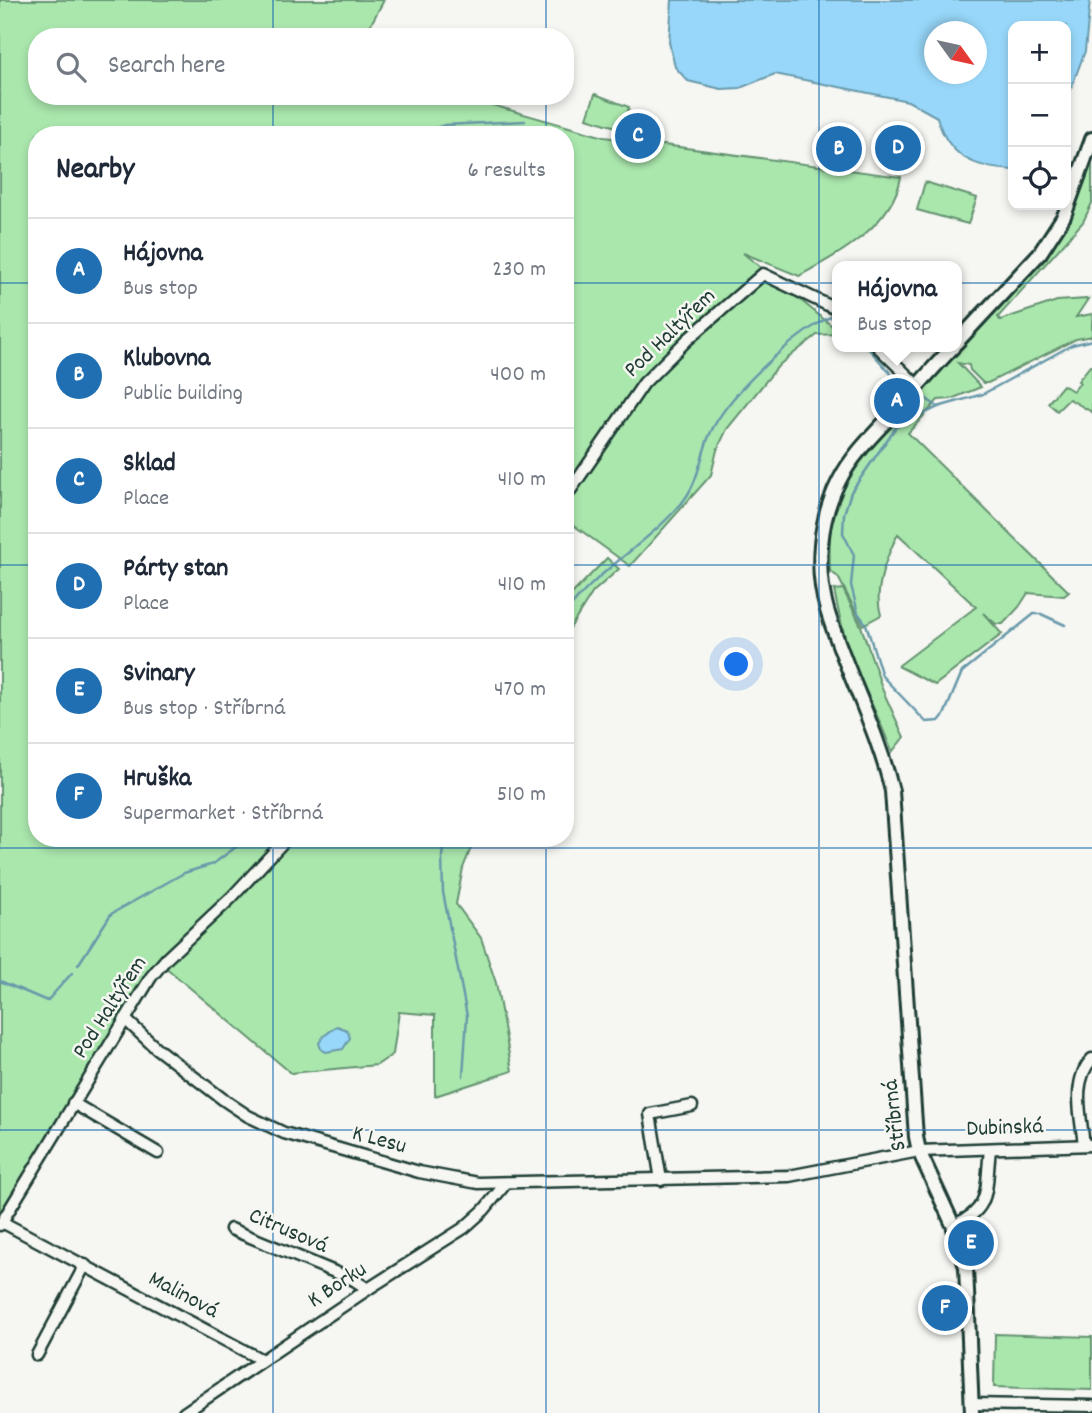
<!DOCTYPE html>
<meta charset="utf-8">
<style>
body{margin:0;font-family:Dekko,sans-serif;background:#f2f2f3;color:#1f2937}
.controls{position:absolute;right:21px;top:21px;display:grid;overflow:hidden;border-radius:14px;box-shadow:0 4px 10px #0003}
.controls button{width:63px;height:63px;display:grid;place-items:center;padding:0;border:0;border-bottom:2px solid #e0e1e3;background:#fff;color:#1f2937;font:35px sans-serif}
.compass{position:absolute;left:924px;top:21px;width:63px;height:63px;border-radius:50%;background:#fff;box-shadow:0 4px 10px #0003;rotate:123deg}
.you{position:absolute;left:737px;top:665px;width:24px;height:24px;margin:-18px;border:5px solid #fff;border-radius:50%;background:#1a73e8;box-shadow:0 0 0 10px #1a73e833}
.badge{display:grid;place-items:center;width:46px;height:46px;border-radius:50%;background:#1f6fb2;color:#fff;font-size:23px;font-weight:700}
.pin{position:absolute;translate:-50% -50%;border:4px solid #fff;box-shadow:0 2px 7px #0006}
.popup{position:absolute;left:832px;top:261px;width:130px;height:91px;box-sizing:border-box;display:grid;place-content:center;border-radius:14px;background:#fff;filter:drop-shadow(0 2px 5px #0005);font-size:23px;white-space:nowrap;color:#747a83}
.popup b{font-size:26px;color:#1f2937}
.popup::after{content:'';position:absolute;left:50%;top:100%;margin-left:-14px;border:14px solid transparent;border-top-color:#fff}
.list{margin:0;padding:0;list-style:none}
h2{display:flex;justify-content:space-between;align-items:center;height:91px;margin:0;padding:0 28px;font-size:30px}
h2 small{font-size:23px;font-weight:400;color:#747a83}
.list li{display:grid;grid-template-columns:46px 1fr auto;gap:21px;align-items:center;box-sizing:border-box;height:105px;padding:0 28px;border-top:2px solid #e0e1e3}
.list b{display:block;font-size:26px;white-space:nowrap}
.list p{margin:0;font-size:23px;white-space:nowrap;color:#747a83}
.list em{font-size:23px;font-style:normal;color:#747a83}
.icon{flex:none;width:38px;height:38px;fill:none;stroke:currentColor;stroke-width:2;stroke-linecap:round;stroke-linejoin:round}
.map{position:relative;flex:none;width:1092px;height:1413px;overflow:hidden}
.search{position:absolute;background:#fff;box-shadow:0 4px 10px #0003;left:28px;top:28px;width:546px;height:77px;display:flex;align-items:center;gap:18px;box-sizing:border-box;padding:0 24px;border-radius:28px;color:#747a83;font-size:26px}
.panel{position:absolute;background:#fff;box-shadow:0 4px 10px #0003;left:28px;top:126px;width:546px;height:721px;border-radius:28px}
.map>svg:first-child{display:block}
</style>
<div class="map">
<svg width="1092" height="1413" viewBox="0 0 1092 1413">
<rect width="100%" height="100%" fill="#f6f6f2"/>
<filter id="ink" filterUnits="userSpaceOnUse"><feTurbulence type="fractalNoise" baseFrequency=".0143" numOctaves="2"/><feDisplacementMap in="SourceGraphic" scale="14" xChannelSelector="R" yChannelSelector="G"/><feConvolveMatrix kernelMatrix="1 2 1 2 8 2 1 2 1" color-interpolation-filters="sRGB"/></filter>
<g filter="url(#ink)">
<!-- green -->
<g fill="#aae7ad" stroke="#649270" stroke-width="2">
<path d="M 0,0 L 384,0 L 364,37 L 37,37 L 37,96 L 461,96 L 604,137 L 901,177 C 892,226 839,254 799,276 L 743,253 L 837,330 L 837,334 L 817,335 L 779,365 L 727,429 L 717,450 L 711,475 L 630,566 L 565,519 L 565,135 L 37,135 L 37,838 L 475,838 L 463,868 L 456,904 L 481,938 L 496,983 L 512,1071 L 435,1096 L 435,1015 L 399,1012 L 393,1054 L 377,1065 L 291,1073 L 157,960 L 152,965 L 0,1226 Z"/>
<path d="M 595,94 L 629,107 L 622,129 L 587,118 Z"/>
<path d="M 1092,158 L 1092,203 L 1083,222 L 998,317 L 1000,320 L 1057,301 L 1088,299 L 1076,317 L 1092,314 L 1092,336 L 1076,339 L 988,383 L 983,383 L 970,370 L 969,365 L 958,363 L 981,387 L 951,399 L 938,400 L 908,433 L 1069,592 L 1064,596 L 1028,593 L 1019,607 L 1003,624 L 996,624 L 983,613 L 1002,634 L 935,685 L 898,666 L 976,607 L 898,534 C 887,555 873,591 881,615 L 863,625 L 838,577 L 830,571 C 828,521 831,509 856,465 L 1048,250 L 1074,210 Z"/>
<path d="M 925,182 L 977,198 L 968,224 L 917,210 Z"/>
<path d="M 1090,366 L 1092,366 L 1092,412 L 1069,399 L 1057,411 L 1048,403 L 1063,385 L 1073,391 L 1080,383 L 1078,381 Z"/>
<path d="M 607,558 L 619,569 L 593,592 L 565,636 L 565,601 Z"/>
<path d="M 843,589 L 861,626 L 883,691 L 904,737 L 892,752 C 881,722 867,695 855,665 C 845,641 839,616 834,590 Z"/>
<path d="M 995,1334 L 1092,1337 L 1092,1390 L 994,1387 Z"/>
</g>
<!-- water -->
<g fill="#98d7f9" stroke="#6899aa" stroke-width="2" fill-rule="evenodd">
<path d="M 672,0 L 1090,0 L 1085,51 L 1066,102 L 1066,26 L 1013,26 L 1013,170 C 974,168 948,157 937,117 L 908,101 L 775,74 L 740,88 L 721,89 L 688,81 L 675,67 L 669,42 ZM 934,32 L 976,32 L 976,74 L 934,74 Z"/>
<path d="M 337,1026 L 347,1030 L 350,1038 L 343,1049 L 326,1052 L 321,1049 L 319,1043 L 324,1036 Z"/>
</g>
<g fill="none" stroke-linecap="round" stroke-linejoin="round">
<!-- stream -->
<g stroke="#6899aa" stroke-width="2.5">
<path d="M 415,135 L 445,125 L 525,121"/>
<path d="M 867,347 L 893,376 L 910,387"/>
<path d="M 918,393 L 938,407"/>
<path d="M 565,614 C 597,570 646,545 681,504 C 698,484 700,459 709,436 C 726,396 792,336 830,317 L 838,319"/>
<path d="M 1065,625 L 1041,614 L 1034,614 L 962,672 L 944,715 L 939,721 L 926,722 L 882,676 L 866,624 L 858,613 L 851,585 L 854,555 L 843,533 L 844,514 L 851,492 L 896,427 L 938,407 L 983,394 L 1072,345 L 1092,340"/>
<path d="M 444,838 L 442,857 L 443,892 L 467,1016 L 463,1076"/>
<path d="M 78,965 L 111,914 L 184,873 L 213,864 L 248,838"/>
<path d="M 0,981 L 47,1001 L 72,973"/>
</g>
<defs>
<g id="minor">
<path d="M 878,347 L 917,385"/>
<path d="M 565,498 L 644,383 L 687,340 L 763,274 L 838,310"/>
<path d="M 125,1019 L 156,1048 L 224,1100 L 248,1116 L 284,1133 L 419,1172 L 478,1183 L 789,1176 L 919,1151 L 1092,1145"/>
<path d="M 73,1103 L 158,1153"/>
<path d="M 1084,1145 C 1081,1117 1071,1081 1092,1059"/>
<path d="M 661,1180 L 650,1114 L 692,1106"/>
<path d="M 2,1222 L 262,1360"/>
<path d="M 0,1225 L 151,977 L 166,959 L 231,898 L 287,838"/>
<path d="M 953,1225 C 993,1210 985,1187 990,1150"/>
<path d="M 231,1229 L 354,1280 L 368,1289"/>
<path d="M 37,1355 L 85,1265"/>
<path d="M 971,1404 L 1092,1406"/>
<path d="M 184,1413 L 368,1289 L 464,1228 L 484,1210 L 506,1183"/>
</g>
<g id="tertiary">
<path d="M 956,343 L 1040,253 L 1064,216 L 1092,139"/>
<path d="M 953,347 C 931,370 910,394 889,418 C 871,437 851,457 839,481 C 819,520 815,568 827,610 C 846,672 877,728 892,791 L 916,1137 L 919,1151 L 953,1225 L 966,1267 L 972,1413"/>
</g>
</defs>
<!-- minor casing -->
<use href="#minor" stroke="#1f3d34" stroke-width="15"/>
<!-- tertiary casing -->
<use href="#tertiary" stroke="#1f3d34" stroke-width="18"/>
<!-- minor -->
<use href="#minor" stroke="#f6f6f2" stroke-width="10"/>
<!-- tertiary -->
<use href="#tertiary" stroke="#f6f6f2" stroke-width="12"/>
</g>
</g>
<!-- grid -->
<path fill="none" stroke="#1f6fb2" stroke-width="2" stroke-opacity="0.55" d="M 273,0 L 273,37M 546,0 L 546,37M 819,0 L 819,1413M 273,96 L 273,135M 546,96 L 546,135M 0,283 L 37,283M 565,283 L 1092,283M 0,565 L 37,565M 565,565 L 1092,565M 273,838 L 273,1413M 546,838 L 546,1413M 0,848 L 1092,848M 0,1130 L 1092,1130"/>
<g text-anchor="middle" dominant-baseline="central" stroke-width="5" stroke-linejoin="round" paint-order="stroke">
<!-- street labels -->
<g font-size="23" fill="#1f3d34" stroke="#f6f6f2">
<text transform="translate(671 334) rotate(-44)">Pod Haltýřem</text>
<text transform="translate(111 1008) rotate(-57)">Pod Haltýřem</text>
<text transform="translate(896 1115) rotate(-97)">Stříbrná</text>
<text transform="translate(1005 1129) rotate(-2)">Dubinská</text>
<text transform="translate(379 1141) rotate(15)">K Lesu</text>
<text transform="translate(288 1232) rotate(23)">Citrusová</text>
<text transform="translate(338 1286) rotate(-33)">K Borku</text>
<text transform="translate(183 1296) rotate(28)">Malinová</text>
</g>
</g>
</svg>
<div class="controls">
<button>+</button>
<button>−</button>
<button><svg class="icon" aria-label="locate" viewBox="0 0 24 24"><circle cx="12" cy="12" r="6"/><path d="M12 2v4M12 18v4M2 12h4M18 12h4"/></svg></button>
</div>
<svg class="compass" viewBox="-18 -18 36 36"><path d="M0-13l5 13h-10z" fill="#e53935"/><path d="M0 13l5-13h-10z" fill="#747a83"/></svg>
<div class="you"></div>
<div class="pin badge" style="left:897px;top:401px">A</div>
<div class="popup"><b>Hájovna</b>Bus stop</div>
<div class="pin badge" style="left:839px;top:149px">B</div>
<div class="pin badge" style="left:638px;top:136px">C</div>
<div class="pin badge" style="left:898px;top:148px">D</div>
<div class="pin badge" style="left:971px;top:1243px">E</div>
<div class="pin badge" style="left:945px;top:1308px">F</div>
<div class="search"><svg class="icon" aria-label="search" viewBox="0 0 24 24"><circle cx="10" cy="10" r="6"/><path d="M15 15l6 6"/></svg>Search here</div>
<section class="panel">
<h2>Nearby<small>6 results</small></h2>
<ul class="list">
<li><span class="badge">A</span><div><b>Hájovna</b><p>Bus stop</p></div><em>230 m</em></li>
<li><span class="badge">B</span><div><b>Klubovna</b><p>Public building</p></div><em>400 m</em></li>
<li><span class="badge">C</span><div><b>Sklad</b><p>Place</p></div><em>410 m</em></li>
<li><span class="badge">D</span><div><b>Párty stan</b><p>Place</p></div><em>410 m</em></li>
<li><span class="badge">E</span><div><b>Svinary</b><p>Bus stop · Stříbrná</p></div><em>470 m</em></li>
<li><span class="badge">F</span><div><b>Hruška</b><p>Supermarket · Stříbrná</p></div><em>510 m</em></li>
</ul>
</section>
</div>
